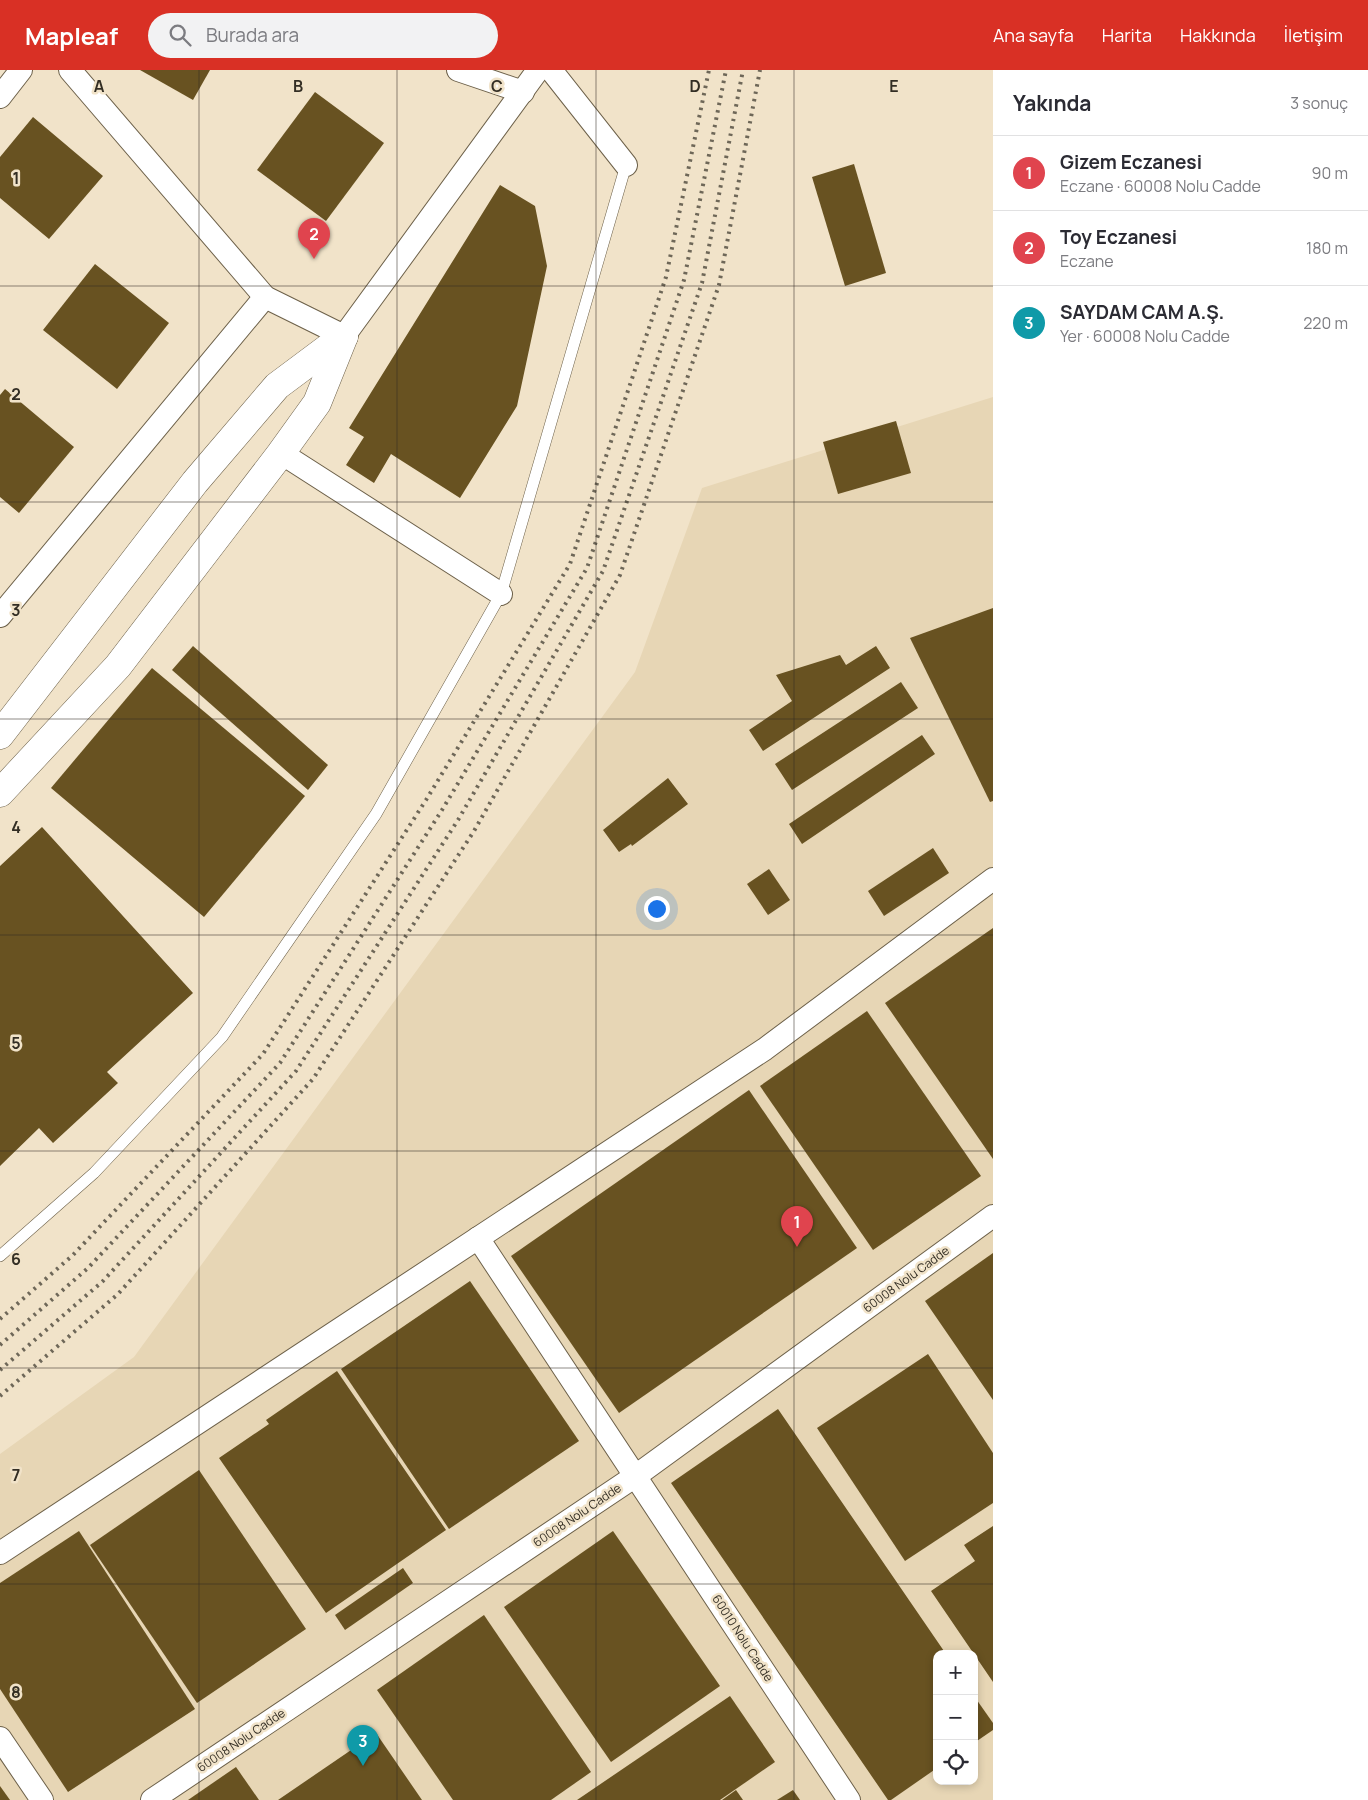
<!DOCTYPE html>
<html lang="tr">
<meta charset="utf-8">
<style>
body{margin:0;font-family:Manrope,sans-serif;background:#f2f2f3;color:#2b2b33}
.controls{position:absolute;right:15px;bottom:15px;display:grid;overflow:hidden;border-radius:10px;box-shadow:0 2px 8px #0003}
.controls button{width:45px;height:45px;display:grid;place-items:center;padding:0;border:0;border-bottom:1px solid #e1e1e2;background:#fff;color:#2b2b33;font:25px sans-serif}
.you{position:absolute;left:656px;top:838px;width:18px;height:18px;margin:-12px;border:4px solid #fff;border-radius:50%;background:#1a73e8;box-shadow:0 0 0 8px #1a73e833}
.badge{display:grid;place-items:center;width:32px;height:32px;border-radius:50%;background:#d93025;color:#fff;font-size:16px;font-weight:700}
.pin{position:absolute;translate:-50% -41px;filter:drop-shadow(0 1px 2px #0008)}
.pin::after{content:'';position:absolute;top:26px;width:18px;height:15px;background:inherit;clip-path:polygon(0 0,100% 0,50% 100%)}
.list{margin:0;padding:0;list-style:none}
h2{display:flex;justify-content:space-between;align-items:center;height:65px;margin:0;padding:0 20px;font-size:21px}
h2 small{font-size:16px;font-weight:400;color:#7c7c81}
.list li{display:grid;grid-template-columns:32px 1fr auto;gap:15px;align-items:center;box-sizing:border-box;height:75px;padding:0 20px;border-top:1px solid #e1e1e2}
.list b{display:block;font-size:19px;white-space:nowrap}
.list p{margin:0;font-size:16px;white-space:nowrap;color:#7c7c81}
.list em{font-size:16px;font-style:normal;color:#7c7c81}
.icon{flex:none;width:28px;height:28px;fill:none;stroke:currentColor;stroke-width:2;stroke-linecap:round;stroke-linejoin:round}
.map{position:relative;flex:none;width:993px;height:1730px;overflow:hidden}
header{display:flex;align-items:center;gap:30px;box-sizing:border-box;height:70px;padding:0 25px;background:#d93025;color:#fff}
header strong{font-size:24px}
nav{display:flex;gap:28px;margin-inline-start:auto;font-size:18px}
.search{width:350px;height:45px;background:#f2f2f3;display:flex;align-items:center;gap:12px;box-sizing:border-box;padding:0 18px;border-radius:28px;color:#7c7c81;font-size:19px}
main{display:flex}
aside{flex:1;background:#fff}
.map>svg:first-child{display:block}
</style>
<header>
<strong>Mapleaf</strong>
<div class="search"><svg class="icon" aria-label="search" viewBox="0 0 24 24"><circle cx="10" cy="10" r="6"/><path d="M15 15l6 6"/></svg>Burada ara</div>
<nav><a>Ana sayfa</a><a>Harita</a><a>Hakkında</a><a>İletişim</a></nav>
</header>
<main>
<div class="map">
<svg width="993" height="1730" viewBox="0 0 993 1730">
<rect width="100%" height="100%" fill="#f1e3c9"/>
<!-- built -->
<path fill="#e7d6b5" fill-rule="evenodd" d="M 993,327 L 993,1730 L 0,1730 L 0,1384 L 134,1287 L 635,602 L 702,418 ZM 937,1584 L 974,1584 L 974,1711 L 937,1711 Z"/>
<!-- building -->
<g fill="#685221">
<path d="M 140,0 L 210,0 L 193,30 Z"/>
<path d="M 315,22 L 384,73 L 326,151 L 257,100 Z"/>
<path d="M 33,47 L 103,106 L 49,169 L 0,128 L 0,87 Z"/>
<path d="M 854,94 L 886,203 L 845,216 L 812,107 Z"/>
<path d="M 500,115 L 535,136 L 547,196 L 517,336 L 460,428 L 391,384 L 374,413 L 346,395 L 364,367 L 349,358 Z"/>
<path d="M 95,194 L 169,253 L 117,319 L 43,260 Z"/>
<path d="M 5,319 L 74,377 L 19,443 L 0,427 L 0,325 Z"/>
<path d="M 896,351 L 911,403 L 838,424 L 823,372 Z"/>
<path d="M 993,538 L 993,731 L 990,732 L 910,568 Z"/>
<path d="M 193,576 L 328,695 L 308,720 L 172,600 Z"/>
<path d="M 876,576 L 890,598 L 763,681 L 749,660 L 792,631 L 776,605 L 840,585 L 846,595 Z"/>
<path d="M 152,598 L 305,726 L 204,847 L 51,718 Z"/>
<path d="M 901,612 L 918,638 L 792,720 L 775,694 Z"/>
<path d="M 922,665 L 935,684 L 802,774 L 789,754 Z"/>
<path d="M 668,708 L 688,734 L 632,776 L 631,774 L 619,782 L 603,760 Z"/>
<path d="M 42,757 L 193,923 L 107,1002 L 118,1013 L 53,1073 L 39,1058 L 0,1096 L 0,796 Z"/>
<path d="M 933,778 L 949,803 L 884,846 L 868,821 Z"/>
<path d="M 769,799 L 790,830 L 768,845 L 747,814 Z"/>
<path d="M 993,858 L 993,1089 L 885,933 Z"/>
<path d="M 867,941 L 981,1106 L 873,1180 L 760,1016 Z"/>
<path d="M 749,1020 L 857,1178 L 619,1343 L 511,1186 Z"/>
<path d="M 993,1183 L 993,1330 L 925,1231 Z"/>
<path d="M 470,1211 L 579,1371 L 449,1459 L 341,1299 Z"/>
<path d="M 928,1284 L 993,1383 L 993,1433 L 905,1491 L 817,1358 Z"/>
<path d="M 337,1301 L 446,1460 L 326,1543 L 219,1388 L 269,1354 L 266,1350 Z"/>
<path d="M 778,1339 L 946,1584 L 937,1584 L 937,1698 L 891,1730 L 888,1730 L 671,1413 Z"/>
<path d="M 199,1400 L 306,1559 L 197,1633 L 90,1475 Z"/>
<path d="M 993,1456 L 993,1612 L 931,1521 L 975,1491 L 964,1475 Z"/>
<path d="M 79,1461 L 195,1639 L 68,1722 L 0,1619 L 0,1513 Z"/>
<path d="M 613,1461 L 720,1616 L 611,1692 L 504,1537 Z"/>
<path d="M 403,1498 L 413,1513 L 345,1560 L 335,1545 Z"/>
<path d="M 484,1545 L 591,1702 L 551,1730 L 453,1730 L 377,1620 Z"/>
<path d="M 730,1626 L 775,1692 L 720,1730 L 577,1730 Z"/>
<path d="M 974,1626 L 993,1653 L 993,1660 L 974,1673 Z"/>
<path d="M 376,1663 L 422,1730 L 278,1730 Z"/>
<path d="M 236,1697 L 259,1730 L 188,1730 Z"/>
<path d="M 0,1716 L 10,1730 L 0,1730 Z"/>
<path d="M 736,1720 L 743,1730 L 722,1730 Z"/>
<path d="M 793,1720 L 800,1730 L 777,1730 Z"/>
</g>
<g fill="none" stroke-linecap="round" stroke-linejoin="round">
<defs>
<path id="service" d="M 0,1186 L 94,1103 L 222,967 L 376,744 L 501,524 L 626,95"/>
<g id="minor">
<path d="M 70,0 L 265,227 L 344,266 L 538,0"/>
<path d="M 458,0 L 523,22"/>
<path d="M 551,0 L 626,95"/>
<path d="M 0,27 L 21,0"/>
<path d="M 281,383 L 501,524"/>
<path d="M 0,546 L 265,227"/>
<path d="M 478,1168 L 849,1730"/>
<path d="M 0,1483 L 765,979 L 993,809"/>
<path d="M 0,1668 L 42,1730"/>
<path d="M 152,1730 L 637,1405 L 993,1146"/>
</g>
<g id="tertiary">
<path d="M 0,665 L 195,412 L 277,316 L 344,266"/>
<path d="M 0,723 L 118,596 L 281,383 L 317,333 L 344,266"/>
</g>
</defs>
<!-- service casing -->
<use href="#service" stroke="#6d614a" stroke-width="12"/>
<!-- minor casing -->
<use href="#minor" stroke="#6d614a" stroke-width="24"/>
<!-- tertiary casing -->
<use href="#tertiary" stroke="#6d614a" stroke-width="29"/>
<!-- service -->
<use href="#service" stroke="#fff" stroke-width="11"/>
<!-- minor -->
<use href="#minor" stroke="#fff" stroke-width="22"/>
<!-- tertiary -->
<use href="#tertiary" stroke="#fff" stroke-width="28"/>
<!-- rail -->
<g stroke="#6e6758" stroke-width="4" stroke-dasharray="2.5 5" stroke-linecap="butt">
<path d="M 0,1249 L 73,1185 L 263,984 L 426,730 L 570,494 L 666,207 L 709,0"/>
<path d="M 0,1275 L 88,1198 L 280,993 L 442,740 L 587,498 L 684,210 L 726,0"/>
<path d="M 0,1300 L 103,1211 L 296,1001 L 458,750 L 603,501 L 702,213 L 743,0"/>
<path d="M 0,1326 L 118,1224 L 313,1009 L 474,761 L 620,505 L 719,215 L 760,0"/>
</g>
</g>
<!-- grid -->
<path fill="none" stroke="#332e24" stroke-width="1" stroke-opacity="0.55" d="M 199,0 L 199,1730M 397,0 L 397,1730M 596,0 L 596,1730M 794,0 L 794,1730M 0,216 L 993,216M 0,432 L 993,432M 0,649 L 993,649M 0,865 L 993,865M 0,1081 L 993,1081M 0,1298 L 993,1298M 0,1514 L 993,1514"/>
<g text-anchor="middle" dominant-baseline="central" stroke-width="5" stroke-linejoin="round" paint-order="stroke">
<!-- street labels -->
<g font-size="12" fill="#332e24" stroke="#f1e3c9">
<text transform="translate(906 1209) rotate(-36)">60008 Nolu Cadde</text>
<text transform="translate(577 1445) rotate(-34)">60008 Nolu Cadde</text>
<text transform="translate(743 1568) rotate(57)">60010 Nolu Cadde</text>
<text transform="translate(241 1670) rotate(-34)">60008 Nolu Cadde</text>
</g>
</g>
<g font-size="16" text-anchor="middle" font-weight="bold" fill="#332e24" stroke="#f1e3c9" stroke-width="5" stroke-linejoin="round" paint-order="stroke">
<text x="99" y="22">A</text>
<text x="298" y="22">B</text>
<text x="497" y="22">C</text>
<text x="695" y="22">D</text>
<text x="894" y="22">E</text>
<text x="16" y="114">1</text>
<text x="16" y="330">2</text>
<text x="16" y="546">3</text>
<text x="16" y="763">4</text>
<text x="16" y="979">5</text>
<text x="16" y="1195">6</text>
<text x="16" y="1411">7</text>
<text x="16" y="1628">8</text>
</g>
</svg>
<div class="controls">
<button>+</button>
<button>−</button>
<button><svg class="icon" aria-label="locate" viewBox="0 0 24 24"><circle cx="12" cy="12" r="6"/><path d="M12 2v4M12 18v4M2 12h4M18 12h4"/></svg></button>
</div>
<div class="you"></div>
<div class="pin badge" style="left:797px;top:1177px;background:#e0444e">1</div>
<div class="pin badge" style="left:314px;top:189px;background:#e0444e">2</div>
<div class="pin badge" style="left:363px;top:1696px;background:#0f9aa8">3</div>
</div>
<aside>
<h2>Yakında<small>3 sonuç</small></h2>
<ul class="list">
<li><span class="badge" style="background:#e0444e">1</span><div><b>Gizem Eczanesi</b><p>Eczane · 60008 Nolu Cadde</p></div><em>90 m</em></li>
<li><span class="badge" style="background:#e0444e">2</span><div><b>Toy Eczanesi</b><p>Eczane</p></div><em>180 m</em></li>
<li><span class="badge" style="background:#0f9aa8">3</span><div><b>SAYDAM CAM A.Ş.</b><p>Yer · 60008 Nolu Cadde</p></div><em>220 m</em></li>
</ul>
</aside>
</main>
